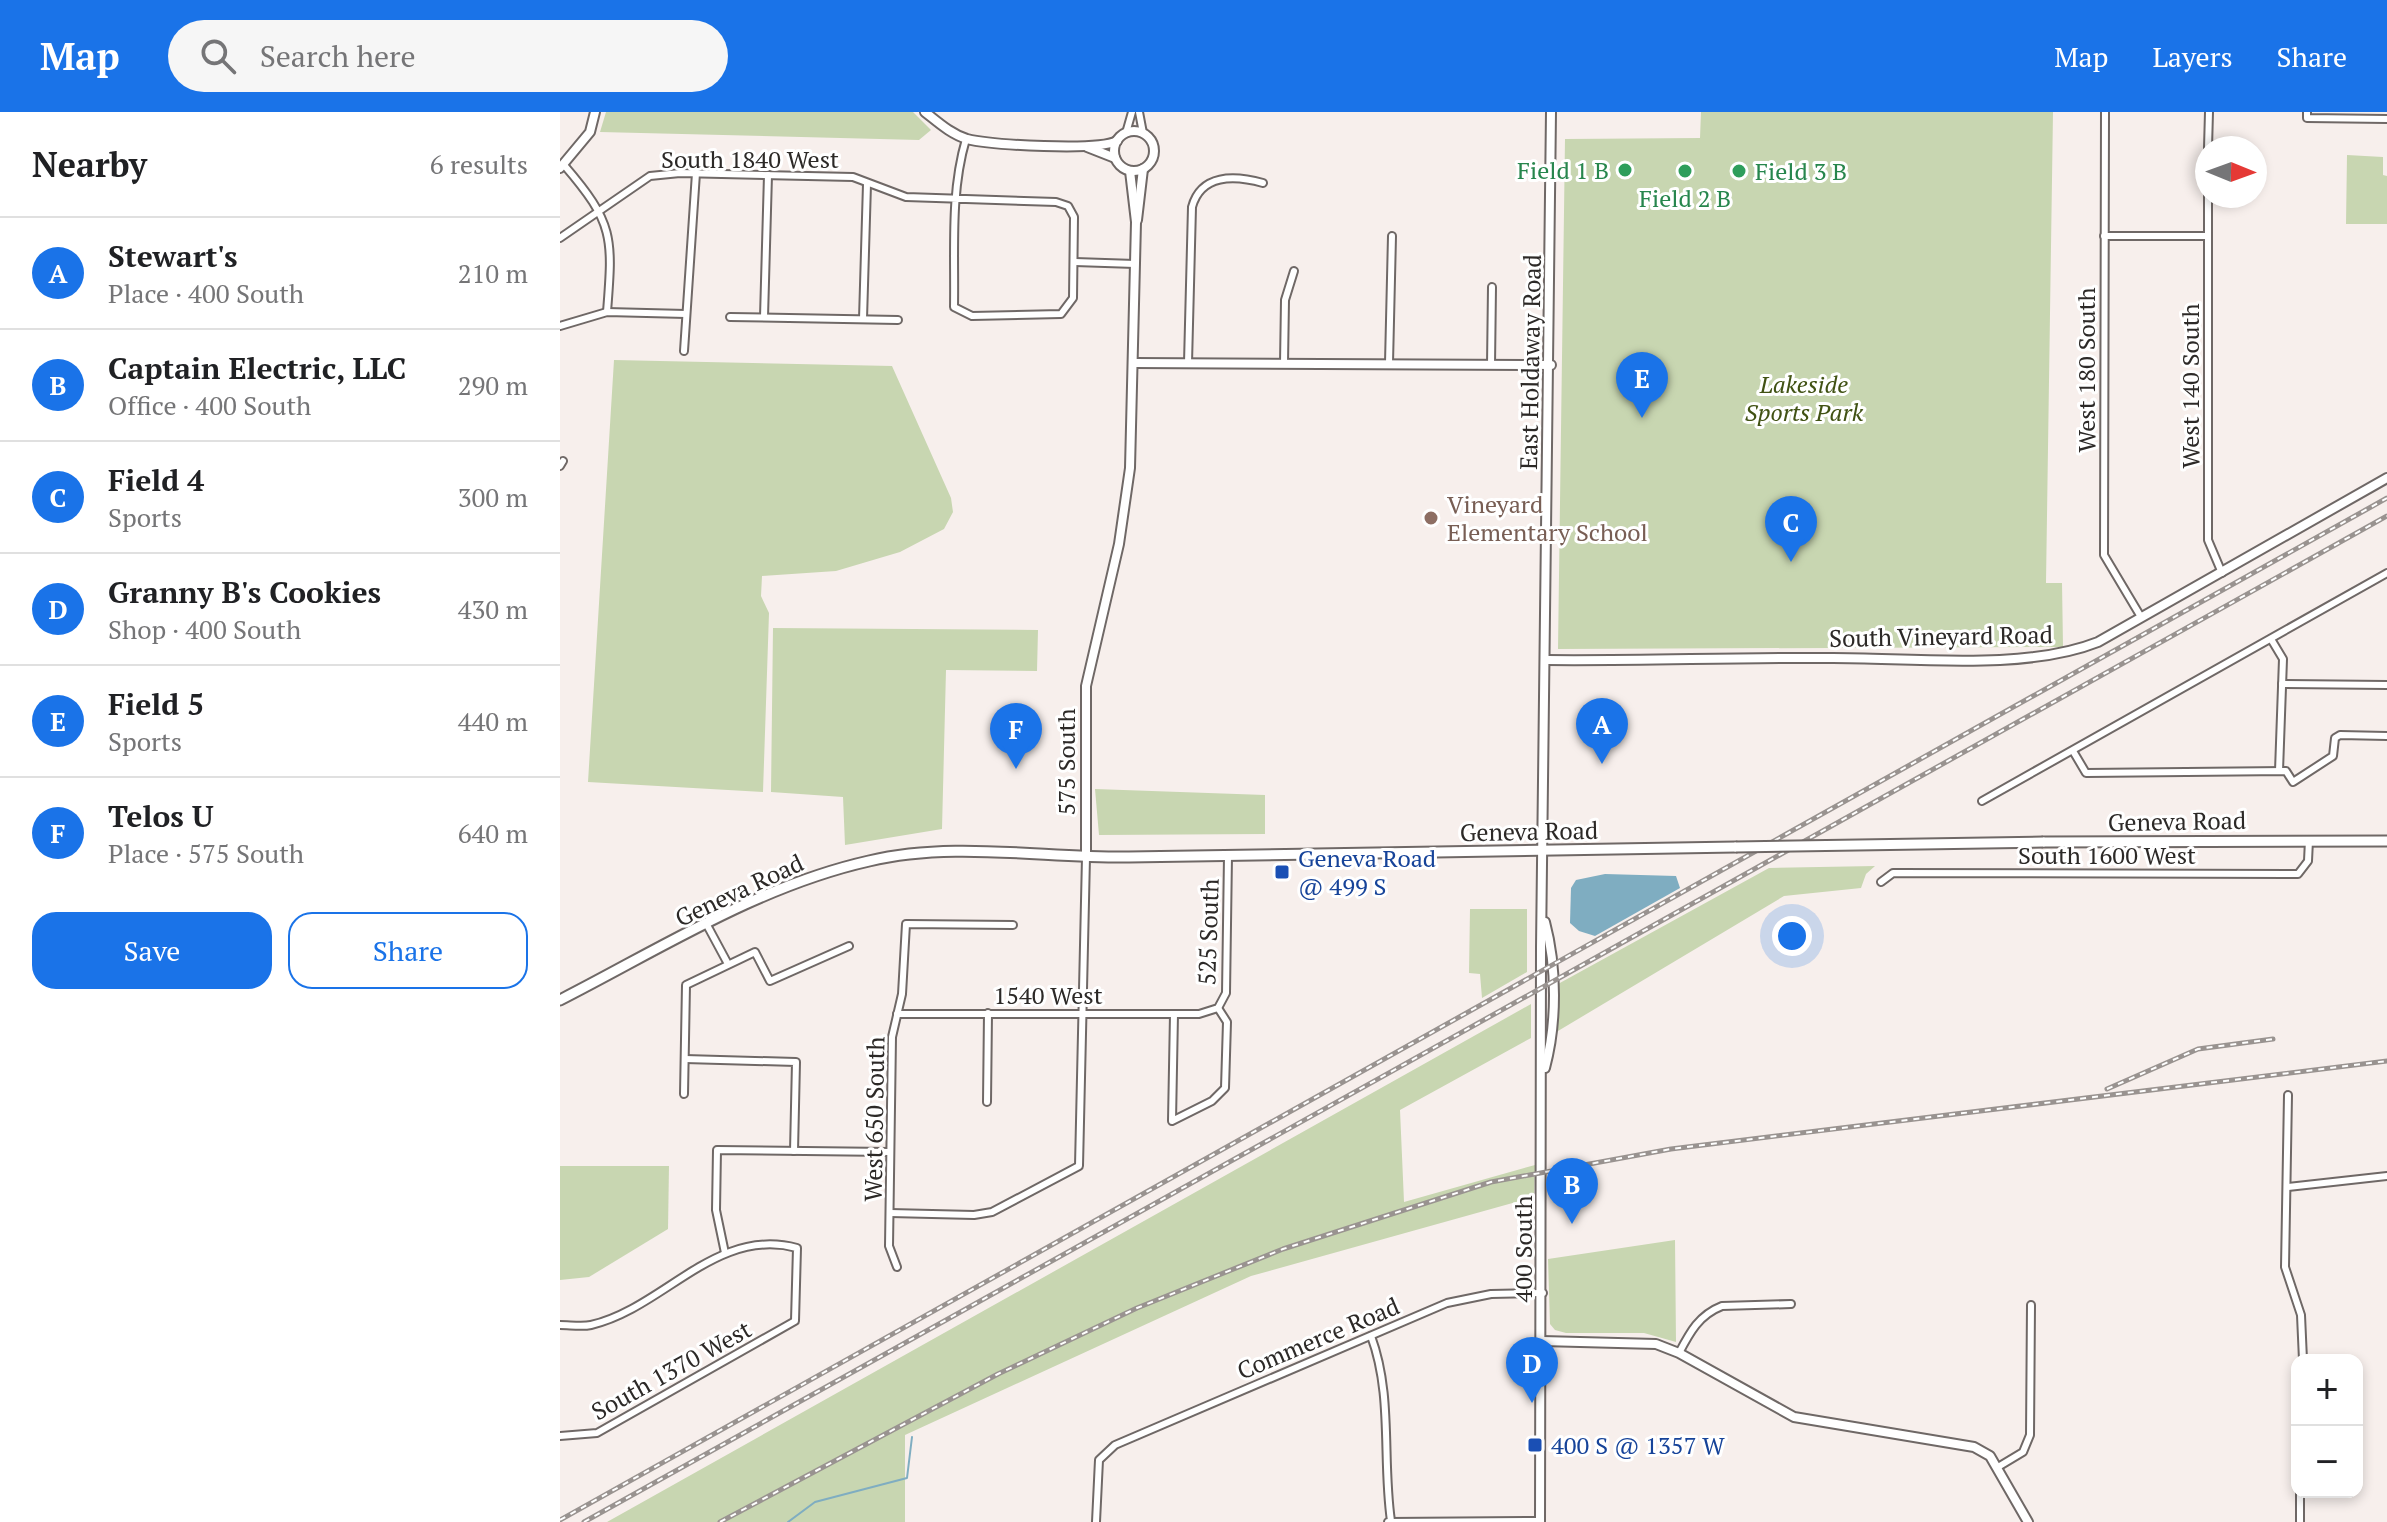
<!DOCTYPE html>
<meta charset="utf-8">
<style>
body{margin:0;font-family:"PT Serif",serif;background:#f6f6f6;color:#202124}
.controls{position:absolute;right:24px;bottom:24px;display:grid;overflow:hidden;border-radius:16px;box-shadow:0 4px 12px #0003}
.controls button{width:72px;height:72px;display:grid;place-items:center;padding:0;border:0;border-bottom:2px solid #e0e0e0;background:#fff;color:#202124;font:40px sans-serif}
.compass{position:absolute;left:1635px;top:24px;width:72px;height:72px;border-radius:50%;background:#fff;box-shadow:0 4px 12px #0003;rotate:91deg}
.you{position:absolute;left:1232px;top:824px;width:28px;height:28px;margin:-20px;border:6px solid #fff;border-radius:50%;background:#1a73e8;box-shadow:0 0 0 12px #1a73e833}
.badge{display:grid;place-items:center;width:52px;height:52px;border-radius:50%;background:#1a73e8;color:#fff;font-size:26px;font-weight:700}
.pin{position:absolute;translate:-50% -66px;filter:drop-shadow(0 2px 4px #0008)}
.pin::after{content:'';position:absolute;top:42px;width:28px;height:24px;background:inherit;clip-path:polygon(0 0,100% 0,50% 100%)}
.list{margin:0;padding:0;list-style:none}
h2{display:flex;justify-content:space-between;align-items:center;height:104px;margin:0;padding:0 32px;font-size:34px}
h2 small{font-size:26px;font-weight:400;color:#757577}
.list li{display:grid;grid-template-columns:52px 1fr auto;gap:24px;align-items:center;box-sizing:border-box;height:112px;padding:0 32px;border-top:2px solid #e0e0e0}
.list b{display:block;font-size:30px;white-space:nowrap}
.list p{margin:0;font-size:26px;white-space:nowrap;color:#757577}
.list em{font-size:26px;font-style:normal;color:#757577}
.actions{display:flex;gap:16px;padding:24px 32px}
.actions a{flex:1;padding:18px 0;border:2px solid #1a73e8;border-radius:24px;text-align:center;font-size:28px;color:#1a73e8}
.actions .main{background:#1a73e8;color:#fff}
.icon{flex:none;width:44px;height:44px;fill:none;stroke:currentColor;stroke-width:2;stroke-linecap:round;stroke-linejoin:round}
.map{position:relative;flex:none;width:1827px;height:1410px;overflow:hidden}
header{display:flex;align-items:center;gap:48px;box-sizing:border-box;height:112px;padding:0 40px;background:#1a73e8;color:#fff}
header strong{font-size:38px}
nav{display:flex;gap:44px;margin-inline-start:auto;font-size:28px}
.search{width:560px;height:72px;background:#f6f6f6;display:flex;align-items:center;gap:20px;box-sizing:border-box;padding:0 28px;border-radius:44px;color:#757577;font-size:30px}
main{display:flex}
aside{flex:1;background:#fff}
.map>svg:first-child{display:block}
</style>
<header>
<strong>Map</strong>
<div class="search"><svg class="icon" aria-label="search" viewBox="0 0 24 24"><circle cx="10" cy="10" r="6"/><path d="M15 15l6 6"/></svg>Search here</div>
<nav><a>Map</a><a>Layers</a><a>Share</a></nav>
</header>
<main>
<aside>
<h2>Nearby<small>6 results</small></h2>
<ul class="list">
<li><span class="badge">A</span><div><b>Stewart's</b><p>Place · 400 South</p></div><em>210 m</em></li>
<li><span class="badge">B</span><div><b>Captain Electric, LLC</b><p>Office · 400 South</p></div><em>290 m</em></li>
<li><span class="badge">C</span><div><b>Field 4</b><p>Sports</p></div><em>300 m</em></li>
<li><span class="badge">D</span><div><b>Granny B's Cookies</b><p>Shop · 400 South</p></div><em>430 m</em></li>
<li><span class="badge">E</span><div><b>Field 5</b><p>Sports</p></div><em>440 m</em></li>
<li><span class="badge">F</span><div><b>Telos U</b><p>Place · 575 South</p></div><em>640 m</em></li>
</ul>
<div class="actions"><a class="main">Save</a><a>Share</a></div>
</aside>
<div class="map">
<svg width="1827" height="1410" viewBox="0 0 1827 1410">
<rect width="100%" height="100%" fill="#f7efec"/>
<!-- green -->
<g fill="#c8d6b1">
<path d="M 46,0 L 353,0 L 371,18 L 359,28 L 40,20 Z"/>
<path d="M 1141,0 L 1493,0 L 1486,471 L 1502,471 L 1503,535 L 998,537 L 1005,27 L 1140,26 Z"/>
<path d="M 1787,43 L 1823,45 L 1823,63 L 1827,64 L 1827,112 L 1786,112 Z"/>
<path d="M 54,248 L 332,254 L 391,386 L 393,400 L 384,417 L 340,440 L 276,459 L 202,464 L 201,484 L 209,501 L 203,680 L 28,670 Z"/>
<path d="M 213,516 L 478,518 L 477,559 L 386,558 L 382,717 L 285,733 L 283,685 L 211,680 Z"/>
<path d="M 535,677 L 705,683 L 705,722 L 539,723 Z"/>
<path d="M 1315,754 L 1306,762 L 1301,776 L 1224,784 L 998,919 L 998,872 L 1209,756 Z"/>
<path d="M 910,797 L 967,797 L 967,860 L 922,886 L 920,862 L 909,861 Z"/>
<path d="M 971,892 L 971,926 L 840,998 L 844,1090 L 975,1053 L 974,1085 L 691,1164 L 345,1323 L 345,1410 L 47,1410 Z"/>
<path d="M 0,1054 L 109,1054 L 108,1117 L 29,1165 L 0,1168 Z"/>
<path d="M 1115,1128 L 1116,1230 L 1084,1221 L 1006,1221 L 995,1218 L 990,1212 L 988,1147 Z"/>
</g>
<!-- water -->
<path fill="#7fadc1" d="M 1045,762 L 1116,764 L 1120,776 L 1035,824 L 1019,819 L 1010,811 L 1011,776 L 1016,768 Z"/>
<g fill="none" stroke-linecap="round" stroke-linejoin="round">
<!-- stream -->
<path stroke="#7fadc1" stroke-width="2" d="M 228,1410 L 255,1390 L 347,1366 L 352,1325"/>
<defs>
<g id="minor">
<path d="M 579,0 L 583,21"/>
<path d="M 1545,0 L 1544,443 L 1581,505"/>
<path d="M 1747,0 L 1747,6 L 1827,7"/>
<path d="M 566,21 L 572,0"/>
<path d="M 1648,36 L 1649,0"/>
<path d="M 4,53 C 54,111 53,125 47,200"/>
<path d="M 1648,84 L 1648,428 L 1662,461"/>
<path d="M 1544,124 L 1648,124"/>
<path d="M 0,126 L 90,64 L 120,61 L 293,65 L 346,85 L 496,90 L 508,94 L 514,105 L 513,186 L 501,202 L 412,204 L 394,195 C 395,139 390,81 406,27"/>
<path d="M 515,150 L 575,152"/>
<path d="M 170,205 L 338,208"/>
<path d="M 204,205 L 208,63"/>
<path d="M 303,207 L 307,72"/>
<path d="M 0,214 L 47,200 L 126,202"/>
<path d="M 124,239 L 136,61"/>
<path d="M 628,251 L 632,95 C 641,62 674,63 703,71"/>
<path d="M 724,251 L 725,188 L 734,159"/>
<path d="M 829,251 L 832,124"/>
<path d="M 931,253 L 932,175"/>
<path d="M 0,354 L 3,349"/>
<path d="M 1711,527 L 1723,547 L 1719,659"/>
<path d="M 1722,572 L 1827,573"/>
<path d="M 1513,639 L 1526,661 L 1726,659 L 1733,670 L 1773,644 L 1775,626 L 1780,623 L 1827,624"/>
<path d="M 1422,689 L 1827,461"/>
<path d="M 1321,770 L 1333,761 L 1738,762 L 1748,749 L 1749,728"/>
<path d="M 147,813 L 168,852"/>
<path d="M 337,902 L 639,902 L 658,896 L 666,881 L 668,744"/>
<path d="M 614,902 L 612,1009 L 652,989 L 665,976 L 667,910 L 658,896"/>
<path d="M 125,947 L 236,950 L 234,1039"/>
<path d="M 124,982 L 126,873 L 195,840 L 210,869 L 289,834"/>
<path d="M 1728,983 L 1725,1155 L 1741,1203 L 1743,1248"/>
<path d="M 427,990 L 428,901"/>
<path d="M 1728,1075 L 1827,1064"/>
<path d="M 330,1101 L 414,1103 L 432,1100 L 519,1054 L 526,745"/>
<path d="M 165,1141 L 156,1098 L 157,1038 L 330,1040"/>
<path d="M 337,1155 L 329,1134 L 332,925 L 342,882 L 346,812 L 453,813"/>
<path d="M 0,1213 C 10,1213 22,1215 31,1213 C 104,1196 156,1114 237,1136 L 235,1209 L 37,1321 L 0,1324"/>
<path d="M 811,1224 C 833,1283 822,1347 831,1409"/>
<path d="M 1119,1241 C 1130,1220 1139,1203 1162,1194 L 1231,1192"/>
<path d="M 1438,1355 L 1463,1340 L 1470,1323 L 1471,1193"/>
<path d="M 536,1410 L 539,1348 L 555,1333 L 887,1191 L 931,1182 L 983,1181"/>
<path d="M 828,1410 L 980,1409"/>
<path d="M 1740,1410 L 1740,1380"/>
</g>
<g id="tertiary">
<path d="M 365,0 C 379,11 391,22 407,27 C 431,33 538,39 557,29"/>
<circle cx="574" cy="39" r="20"/>
<path d="M 527,35 L 555,46"/>
<path d="M 0,56 L 30,20 L 35,0"/>
<path d="M 577,108 L 583,57"/>
<path d="M 575,251 L 991,253"/>
<path d="M 987,548 C 1083,549 1178,545 1273,546 C 1353,546 1465,559 1538,530 L 1827,366"/>
<path d="M 526,745 L 526,574 L 559,432 L 570,356 L 576,110 L 570,59"/>
<path d="M 985,956 C 997,911 997,855 985,810"/>
<path d="M 982,1229 L 1096,1232 L 1119,1241 L 1234,1305 L 1414,1335 L 1430,1344 L 1468,1410"/>
<path d="M 980,1410 L 981,836 L 991,0"/>
</g>
<g id="secondary">
<path d="M 1483,730 L 1827,729"/>
<path d="M 0,888 C 100,837 198,774 309,749 C 392,729 484,746 569,745 C 772,743 974,738 1176,735"/>
</g>
</defs>
<!-- minor casing -->
<use href="#minor" stroke="#6f6866" stroke-width="10"/>
<!-- tertiary casing -->
<use href="#tertiary" stroke="#6f6866" stroke-width="12"/>
<!-- secondary casing -->
<use href="#secondary" stroke="#6f6866" stroke-width="13"/>
<!-- minor -->
<use href="#minor" stroke="#fff" stroke-width="6"/>
<!-- tertiary -->
<use href="#tertiary" stroke="#fff" stroke-width="8"/>
<!-- secondary -->
<use href="#secondary" stroke="#fff" stroke-width="9"/>
<defs>
<g id="rail">
<path d="M 1547,977 L 1638,937 L 1713,927"/>
<path d="M 0,1408 L 1827,386"/>
<path d="M 24,1410 L 1827,404"/>
<path d="M 160,1410 L 438,1262 L 577,1196 L 723,1137 L 931,1070 L 1111,1037 L 1827,949"/>
</g>
</defs>
<!-- rail casing -->
<use href="#rail" stroke="#999390" stroke-width="5"/>
<!-- rail -->
<use href="#rail" stroke="#fff" stroke-width="2" stroke-dasharray="6" stroke-linecap="butt"/>
<defs>
<path id="secondary-bridge" d="M 1176,735 L 1483,730"/>
</defs>
<!-- secondary-bridge casing -->
<use href="#secondary-bridge" stroke="#6f6866" stroke-width="13" stroke-linecap="butt"/>
<!-- secondary-bridge -->
<use href="#secondary-bridge" stroke="#fff" stroke-width="9"/>
</g>
<!-- markers -->
<g fill="#2e9e5b" stroke="#fff" stroke-width="3">
<circle cx="1065" cy="58" r="8"/>
<circle cx="1125" cy="59" r="8"/>
<circle cx="1179" cy="59" r="8"/>
</g>
<circle fill="#8d6e63" stroke="#fff" stroke-width="3" cx="871" cy="406" r="8"/>
<g fill="#1a4fb4" stroke="#fff" stroke-width="3">
<rect x="714" y="752" width="16" height="16" rx="4"/>
<rect x="967" y="1325" width="16" height="16" rx="4"/>
</g>
<g text-anchor="middle" dominant-baseline="central" stroke-width="6" stroke-linejoin="round" paint-order="stroke">
<!-- street labels -->
<g font-size="24" fill="#2c2927" stroke="#fff">
<text x="190" y="47">South 1840 West</text>
<text transform="translate(970 250) rotate(-89)">East Holdaway Road</text>
<text transform="translate(1526 258) rotate(-90)">West 180 South</text>
<text transform="translate(1630 274) rotate(-90)">West 140 South</text>
<text transform="translate(1381 524) rotate(-1)">South Vineyard Road</text>
<text transform="translate(506 650) rotate(-90)">575 South</text>
<text transform="translate(1617 709) rotate(-1)">Geneva Road</text>
<text transform="translate(969 719) rotate(-1)">Geneva Road</text>
<text x="1547" y="743">South 1600 West</text>
<text transform="translate(179 778) rotate(-25)">Geneva Road</text>
<text transform="translate(648 820) rotate(-88)">525 South</text>
<text x="488" y="883">1540 West</text>
<text transform="translate(314 1007) rotate(-89)">West 650 South</text>
<text transform="translate(963 1137) rotate(-90)">400 South</text>
<text transform="translate(758 1226) rotate(-23)">Commerce Road</text>
<text transform="translate(111 1258) rotate(-29)">South 1370 West</text>
</g>
<!-- leisure labels -->
<g font-size="24" fill="#27864d" stroke="#fff" text-anchor="end">
<text x="1049" y="58">Field 1 B</text>
<text x="1195" y="59" text-anchor="start">Field 3 B</text>
<text x="1125" y="86" text-anchor="middle">Field 2 B</text>
</g>
<!-- park labels -->
<g font-size="24" font-style="italic" fill="#415214" stroke="#fff">
<text x="1244" y="272">Lakeside<tspan x="1244" dy="28">Sports Park</tspan></text>
</g>
<!-- education labels -->
<g font-size="24" fill="#785e54" stroke="#fff" text-anchor="start">
<text x="887" y="392">Vineyard<tspan x="887" dy="28">Elementary School</tspan></text>
</g>
<!-- transit labels -->
<g font-size="24" fill="#164399" stroke="#fff" text-anchor="start">
<text x="738" y="746">Geneva Road<tspan x="738" dy="28">@ 499 S</tspan></text>
<text x="991" y="1333">400 S @ 1357 W</text>
</g>
</g>
</svg>
<div class="controls">
<button>+</button>
<button>−</button>
</div>
<svg class="compass" viewBox="-18 -18 36 36"><path d="M0-13l5 13h-10z" fill="#e53935"/><path d="M0 13l5-13h-10z" fill="#757577"/></svg>
<div class="you"></div>
<div class="pin badge" style="left:1042px;top:652px">A</div>
<div class="pin badge" style="left:1012px;top:1112px">B</div>
<div class="pin badge" style="left:1231px;top:450px">C</div>
<div class="pin badge" style="left:972px;top:1291px">D</div>
<div class="pin badge" style="left:1082px;top:306px">E</div>
<div class="pin badge" style="left:456px;top:657px">F</div>
</div>
</main>
